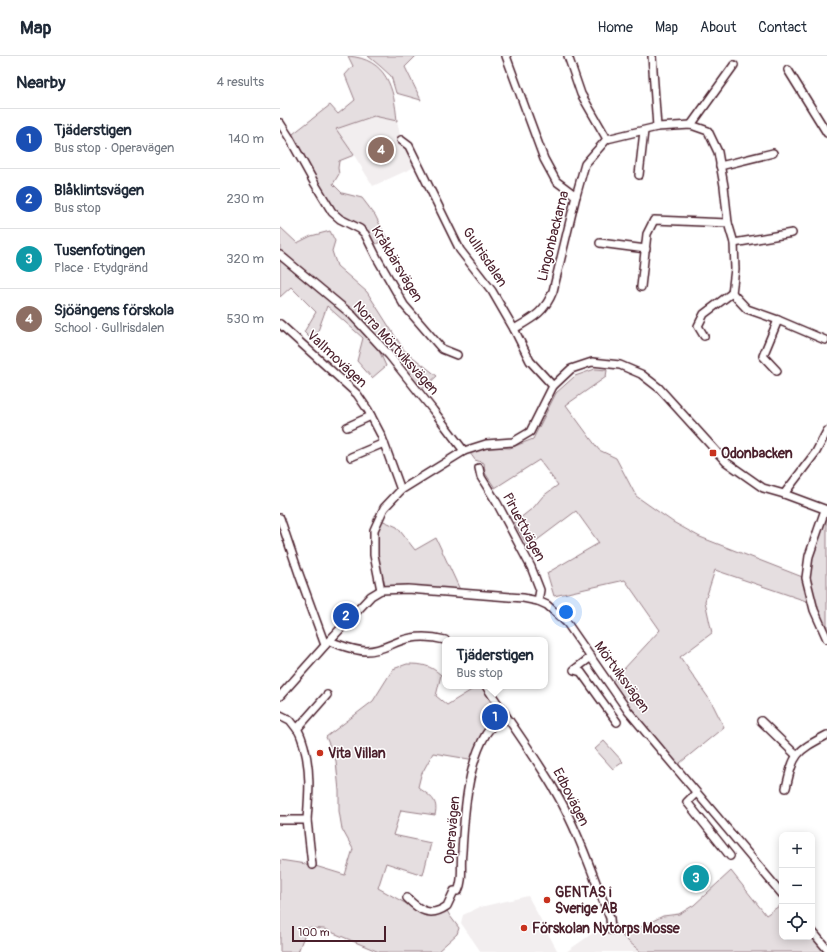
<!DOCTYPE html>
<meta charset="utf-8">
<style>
body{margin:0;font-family:Pangolin,sans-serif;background:#f6f6f7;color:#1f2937}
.controls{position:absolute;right:12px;bottom:12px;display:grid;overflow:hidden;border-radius:8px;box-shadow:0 2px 10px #0003}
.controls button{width:36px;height:36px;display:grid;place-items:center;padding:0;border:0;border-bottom:1px solid #e0e1e3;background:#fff;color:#1f2937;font:20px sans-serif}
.scale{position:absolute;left:12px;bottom:10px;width:94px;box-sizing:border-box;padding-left:4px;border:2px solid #4a1f2b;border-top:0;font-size:11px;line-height:14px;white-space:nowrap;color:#4a1f2b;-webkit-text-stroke:3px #fff;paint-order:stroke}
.you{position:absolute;left:286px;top:556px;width:14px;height:14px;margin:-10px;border:3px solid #fff;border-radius:50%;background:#1a73e8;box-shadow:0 0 0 6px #1a73e833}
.badge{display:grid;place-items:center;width:26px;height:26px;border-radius:50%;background:#c8321e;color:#fff;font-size:13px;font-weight:700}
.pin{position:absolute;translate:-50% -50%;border:2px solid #fff;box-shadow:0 1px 4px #0006}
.popup{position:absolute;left:162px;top:581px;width:106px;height:52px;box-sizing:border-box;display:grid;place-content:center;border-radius:8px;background:#fff;filter:drop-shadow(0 1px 3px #0005);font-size:13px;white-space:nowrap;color:#747a83}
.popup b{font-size:15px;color:#1f2937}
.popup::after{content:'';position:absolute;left:50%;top:100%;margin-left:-8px;border:8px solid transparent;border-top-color:#fff}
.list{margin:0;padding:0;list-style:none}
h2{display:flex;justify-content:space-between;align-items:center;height:52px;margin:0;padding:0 16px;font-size:17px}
h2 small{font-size:13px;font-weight:400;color:#747a83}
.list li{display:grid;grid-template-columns:26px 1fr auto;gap:12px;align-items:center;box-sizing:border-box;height:60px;padding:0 16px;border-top:1px solid #e0e1e3}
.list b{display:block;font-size:15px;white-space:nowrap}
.list p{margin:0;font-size:13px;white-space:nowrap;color:#747a83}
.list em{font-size:13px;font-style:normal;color:#747a83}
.icon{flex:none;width:22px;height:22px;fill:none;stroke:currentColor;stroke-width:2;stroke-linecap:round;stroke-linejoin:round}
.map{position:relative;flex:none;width:547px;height:896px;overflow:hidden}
header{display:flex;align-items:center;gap:24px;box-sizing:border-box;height:56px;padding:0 20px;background:#fff;border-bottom:1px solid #e0e1e3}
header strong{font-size:19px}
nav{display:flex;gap:22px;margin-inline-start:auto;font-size:14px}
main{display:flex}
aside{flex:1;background:#fff}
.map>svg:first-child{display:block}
</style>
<header>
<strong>Map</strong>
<nav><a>Home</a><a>Map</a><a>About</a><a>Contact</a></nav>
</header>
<main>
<aside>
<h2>Nearby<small>4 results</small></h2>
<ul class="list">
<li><span class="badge" style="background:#1a4fb4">1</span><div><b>Tjäderstigen</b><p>Bus stop · Operavägen</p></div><em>140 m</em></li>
<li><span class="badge" style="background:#1a4fb4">2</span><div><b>Blåklintsvägen</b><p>Bus stop</p></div><em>230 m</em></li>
<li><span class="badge" style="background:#0f9aa8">3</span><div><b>Tusenfotingen</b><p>Place · Etydgränd</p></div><em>320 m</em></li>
<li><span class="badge" style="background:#8d6e63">4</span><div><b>Sjöängens förskola</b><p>School · Gullrisdalen</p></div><em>530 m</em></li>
</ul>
</aside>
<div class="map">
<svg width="547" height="896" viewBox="0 0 547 896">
<rect width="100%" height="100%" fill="#fff"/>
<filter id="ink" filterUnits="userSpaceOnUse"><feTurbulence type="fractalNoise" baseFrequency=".025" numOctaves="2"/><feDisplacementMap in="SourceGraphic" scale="8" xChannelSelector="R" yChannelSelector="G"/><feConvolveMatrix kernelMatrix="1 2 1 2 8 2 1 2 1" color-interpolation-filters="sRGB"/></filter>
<g filter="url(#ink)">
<!-- built -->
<g fill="#f2eeef">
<path d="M 94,60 L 117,65 L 121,84 L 139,109 L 93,130 L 74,99 L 56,73 Z"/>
<path d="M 248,840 L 278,896 L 201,896 L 181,867 L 183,859 L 200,851 Z"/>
<path d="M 331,874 L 342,880 L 361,896 L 286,896 L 313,877 Z"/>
</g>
<!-- green -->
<g fill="#e5dee0" stroke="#987e86">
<path d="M 68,0 C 107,3 114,32 117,65 L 94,60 L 56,73 L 74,99 L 59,105 L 58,112 L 59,118 L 53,128 L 62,137 L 82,142 L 95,159 L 107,183 L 91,190 L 85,178 L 60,163 L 9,81 L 50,49 L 58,58 L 75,44 L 65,19 L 73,10 Z"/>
<path d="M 88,0 L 136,0 L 125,11 L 141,44 L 116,37 L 111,20 L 100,10 Z"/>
<path d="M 0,171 L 17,187 L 31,180 L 50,175 L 55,185 L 52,195 L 57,210 L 87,236 L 124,294 L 157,320 L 139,336 L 72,259 L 0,199 Z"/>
<path d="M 0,203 L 71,262 L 96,288 L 106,310 L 92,322 L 77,305 L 83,282 L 47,250 L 34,286 L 24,276 L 36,256 L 11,231 L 0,241 Z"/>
<path d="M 315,313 L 327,314 L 326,321 L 286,349 L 319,394 L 336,402 L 356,440 L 393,466 L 420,481 L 525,522 L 547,454 L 547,583 L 532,547 L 435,514 L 425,545 L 432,577 L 400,601 L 432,647 L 444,671 L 395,711 L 330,628 L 380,574 L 345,524 L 274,540 L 267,517 L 319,487 L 296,455 L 248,491 L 234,467 L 254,451 L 263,440 L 278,429 L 259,404 L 215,432 L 205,417 L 204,407 L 195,404 L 190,397 L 207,391 L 230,392 L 253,383 L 276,337 L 295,320 Z"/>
<path d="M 99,463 L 117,471 L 135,494 L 156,482 L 182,538 L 101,534 L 94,499 Z"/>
<path d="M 127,608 C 142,608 150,609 161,619 L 156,640 L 167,649 L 198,630 L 206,630 L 225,658 L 213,668 L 195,704 L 153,697 L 141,719 L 138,731 C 149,740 159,743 155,759 L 121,754 L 113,779 L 151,787 L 143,819 L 106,807 L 98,832 L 143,857 L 166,853 L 170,860 L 179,872 L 177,878 L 157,896 L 99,896 L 44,873 L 27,872 L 18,896 L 0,896 L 0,804 L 32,809 L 65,819 L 73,793 L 62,773 L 59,755 L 59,735 L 56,705 L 46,681 L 93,645 L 113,613 Z"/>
<path d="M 324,685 L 343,706 L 333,713 L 315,693 Z"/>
<path d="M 451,815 L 486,859 L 502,848 L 502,881 L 532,881 L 532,875 L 547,896 L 361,896 L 342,880 L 383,860 L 399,858 L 414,849 Z"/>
</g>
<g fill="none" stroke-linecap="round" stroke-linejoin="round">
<defs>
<g id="minor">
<path d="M 226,0 L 264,103 L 276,125 L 296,140"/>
<path d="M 288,0 L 301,38 L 327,83"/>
<path d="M 372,0 L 377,71"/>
<path d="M 508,14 L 547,77"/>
<path d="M 0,67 L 9,81 L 35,128 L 52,156 L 60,163 L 80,173 L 85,178 L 97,202 L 124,249 L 162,293 L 177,299"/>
<path d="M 411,69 L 454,9"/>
<path d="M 121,84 L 129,90 L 180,194 L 212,235 L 234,273 L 250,305 L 273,330"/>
<path d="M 440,110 L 493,97"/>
<path d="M 359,119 L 364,75"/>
<path d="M 320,187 L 366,193"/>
<path d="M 454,187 L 512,177"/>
<path d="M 0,199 L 72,259 L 109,299 L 153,354 L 184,395"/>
<path d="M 361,231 L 367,178 L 374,164 L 448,167"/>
<path d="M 0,268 L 77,338 L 88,354 L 101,379 L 121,434"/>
<path d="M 234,273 C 253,262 265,256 273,235 L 296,140 L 305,108 L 327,83 L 377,71 L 411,69 L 428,75 L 438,96 L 444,130 L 448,167 L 454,187 L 455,213 L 452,237"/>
<path d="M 424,280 L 418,270 L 424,258 L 452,237 L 467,253 L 498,264 L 545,284"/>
<path d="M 497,315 L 483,300 L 498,264"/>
<path d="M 67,371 L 91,360"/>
<path d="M 71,401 L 104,387"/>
<path d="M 199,412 L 201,421 L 217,447 L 251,511 L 260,534 L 258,545"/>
<path d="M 504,438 L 536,396 L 547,375"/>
<path d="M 545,454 L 529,500 L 526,522 L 534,554 L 547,583"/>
<path d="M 0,462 L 19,518 L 45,589"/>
<path d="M 101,534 L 94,499 L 94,474 L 104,452 L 121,434 L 184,395 L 206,388 L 233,386 L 250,376 L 273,330 L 291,313 L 312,306 L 340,309 L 361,318 L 379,332 L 446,406 L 483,432 L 504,438 L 547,454"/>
<path d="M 49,585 C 61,589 73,595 87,595 C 99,595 109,589 120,585 C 134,580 150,580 165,584"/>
<path d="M 311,601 L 294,614 L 301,616 L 337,666"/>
<path d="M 206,630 C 230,667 257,702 278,740 C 300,779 313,821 330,862 L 331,874"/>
<path d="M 0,640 L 49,585 L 91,540 L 101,534 L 128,533 L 243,542 L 258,545 L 267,549 L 287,567 L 348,655 L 502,838"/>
<path d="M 0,659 L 10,664 L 17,673 L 47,639"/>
<path d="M 481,665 L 516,699"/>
<path d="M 506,732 C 514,697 515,696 547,679"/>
<path d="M 416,737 L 407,746 L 450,800"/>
<path d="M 0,764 L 27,764 C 29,738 31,715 24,690 C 22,684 21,678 17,673"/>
<path d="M 27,764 L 32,809"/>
<path d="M 127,842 C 139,854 150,862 167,850 L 174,835 L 178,835 C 184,823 180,810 182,796 C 184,761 187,709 206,678 C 211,670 218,664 225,658"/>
<path d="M 532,875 L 547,893"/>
</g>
</defs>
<!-- minor casing -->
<use href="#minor" stroke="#4a1f2b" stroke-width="10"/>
<!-- minor -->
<use href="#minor" stroke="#fff" stroke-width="7"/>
</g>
</g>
<!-- markers -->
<g fill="#c8321e" stroke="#fff" stroke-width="1.5">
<rect x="429" y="393" width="8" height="8" rx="2"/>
<circle cx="40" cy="697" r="4"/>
<circle cx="267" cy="844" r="4"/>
<circle cx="244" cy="872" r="4"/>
</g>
<g text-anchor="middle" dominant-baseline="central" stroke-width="3" stroke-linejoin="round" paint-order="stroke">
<!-- street labels -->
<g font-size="14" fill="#4a1f2b" stroke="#fff">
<text transform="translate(273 180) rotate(-76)">Lingonbackarna</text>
<text transform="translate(205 201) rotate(56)">Gullrisdalen</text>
<text transform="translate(117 208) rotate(59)">Kråkbärsvägen</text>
<text transform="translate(116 292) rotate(48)">Norra Mörtviksvägen</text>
<text transform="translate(57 303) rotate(43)">Vallmovägen</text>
<text transform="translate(244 471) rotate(62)">Piruettvägen</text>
<text transform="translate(342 621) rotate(54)">Mörtviksvägen</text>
<text transform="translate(291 741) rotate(63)">Edbovägen</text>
<text transform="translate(172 774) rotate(-85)">Operavägen</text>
</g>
<!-- poi labels -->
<g font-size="14" font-weight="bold" fill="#4a1f2b" stroke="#fff" text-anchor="start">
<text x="441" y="397">Odonbacken</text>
<text x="48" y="697">Vita Villan</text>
<text x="275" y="836">GENTAS i<tspan x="275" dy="16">Sverige AB</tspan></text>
<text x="252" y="872">Förskolan Nytorps Mosse</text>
</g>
</g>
</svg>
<div class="controls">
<button>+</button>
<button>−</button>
<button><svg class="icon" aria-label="locate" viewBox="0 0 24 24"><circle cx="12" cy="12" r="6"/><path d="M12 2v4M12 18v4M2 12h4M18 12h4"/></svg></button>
</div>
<div class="scale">100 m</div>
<div class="you"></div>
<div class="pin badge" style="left:215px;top:661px;background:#1a4fb4">1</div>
<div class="popup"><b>Tjäderstigen</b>Bus stop</div>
<div class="pin badge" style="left:66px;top:560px;background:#1a4fb4">2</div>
<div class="pin badge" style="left:416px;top:822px;background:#0f9aa8">3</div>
<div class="pin badge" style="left:101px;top:94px;background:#8d6e63">4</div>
</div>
</main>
